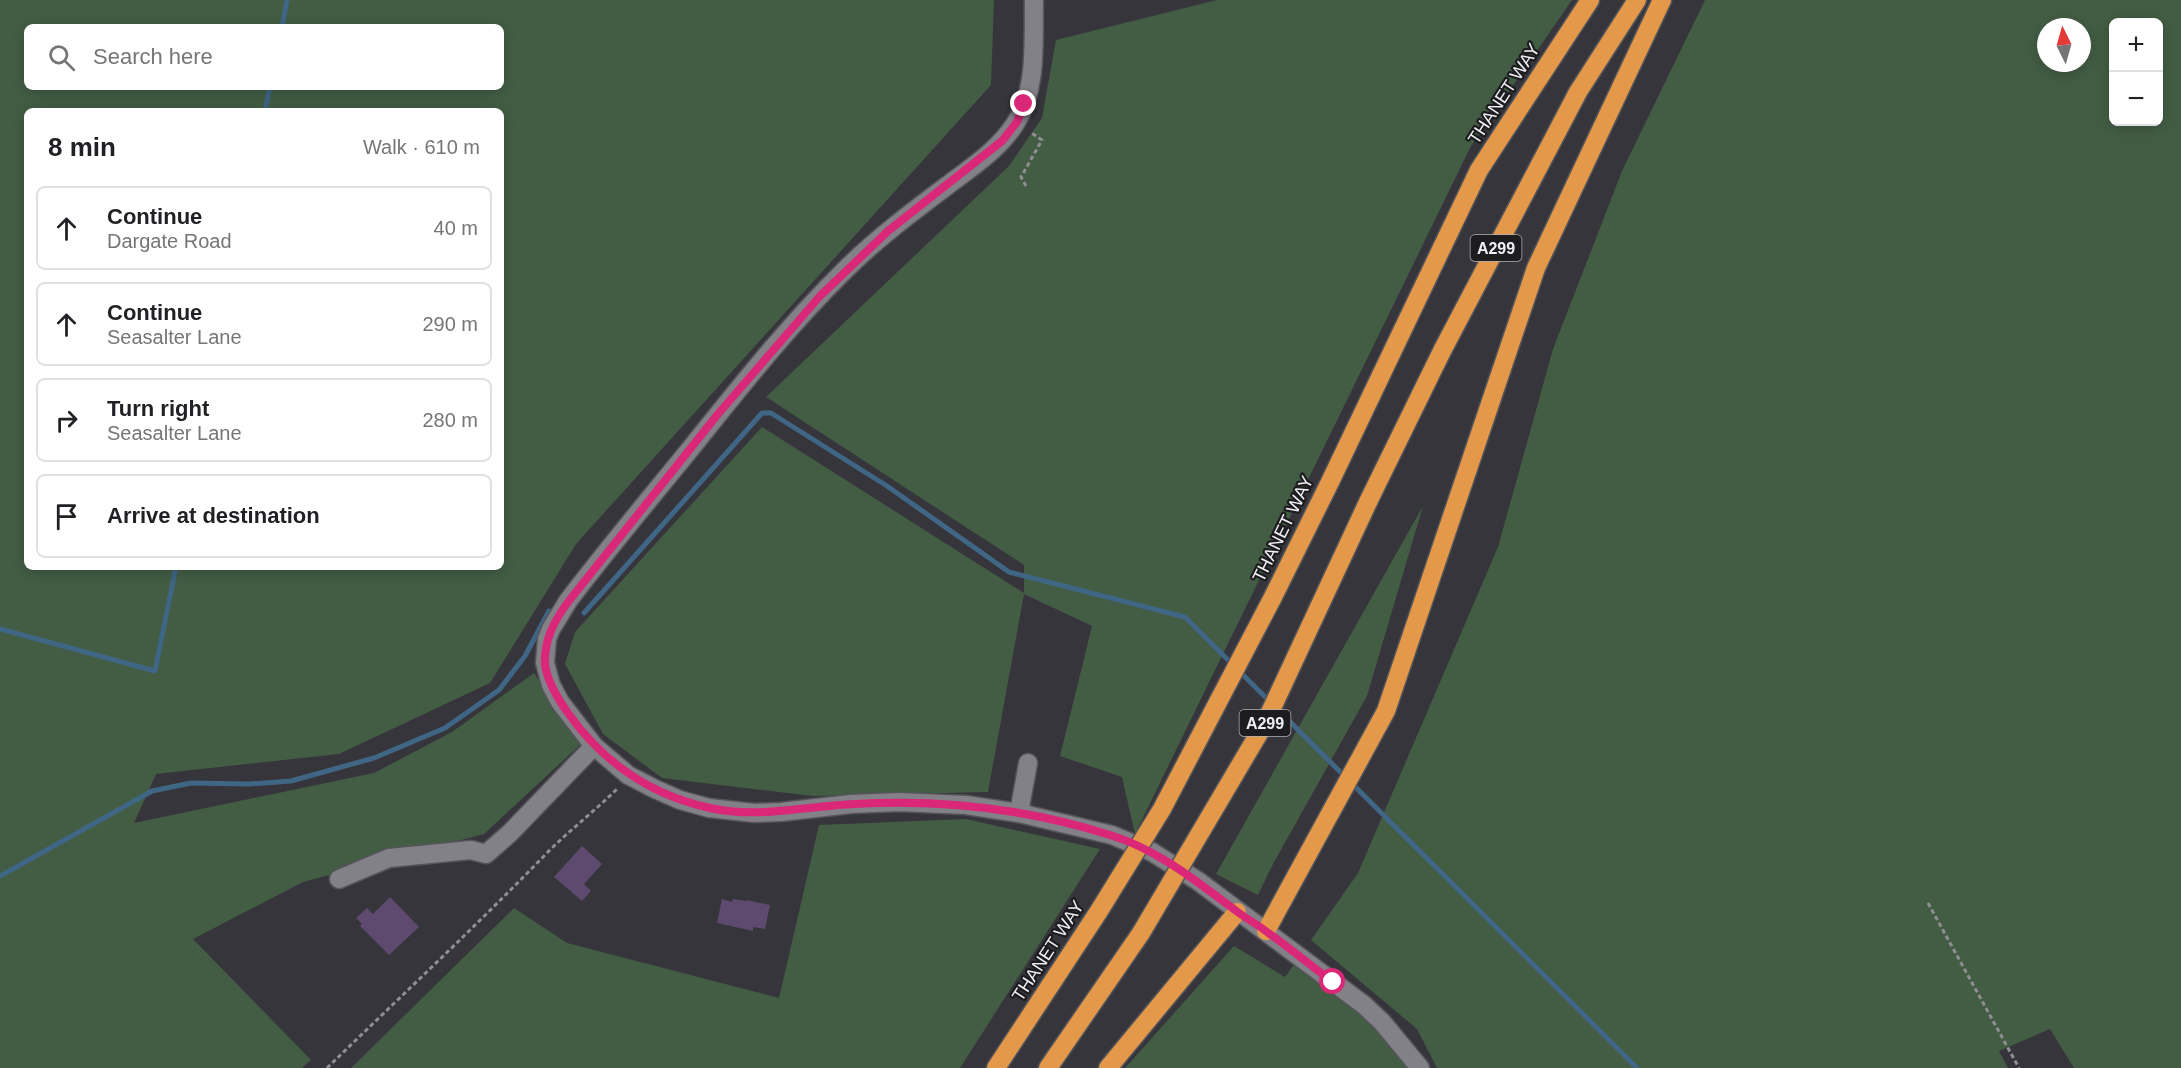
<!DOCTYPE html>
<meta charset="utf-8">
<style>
body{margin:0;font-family:Arial,sans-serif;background:#f6f6f6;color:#202124}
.controls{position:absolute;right:18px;top:18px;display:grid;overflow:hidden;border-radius:9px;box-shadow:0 3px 15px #0003}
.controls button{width:54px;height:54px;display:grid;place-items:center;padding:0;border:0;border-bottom:2px solid #e0e0e0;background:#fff;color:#202124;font:30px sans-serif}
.compass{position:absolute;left:2037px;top:18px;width:54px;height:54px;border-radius:50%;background:#fff;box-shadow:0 3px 15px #0003;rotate:355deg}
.stop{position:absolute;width:18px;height:18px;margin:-14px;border:4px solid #db2777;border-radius:50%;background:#fff}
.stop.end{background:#db2777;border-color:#fff;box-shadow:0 2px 6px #0008}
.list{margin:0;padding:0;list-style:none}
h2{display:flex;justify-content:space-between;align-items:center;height:78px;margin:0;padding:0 24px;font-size:26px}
h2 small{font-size:20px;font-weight:400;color:#757577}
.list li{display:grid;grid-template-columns:39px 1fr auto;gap:18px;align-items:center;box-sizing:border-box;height:84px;margin:0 12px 12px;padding:0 12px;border:2px solid #e0e0e0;border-radius:9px}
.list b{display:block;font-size:22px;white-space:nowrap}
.list p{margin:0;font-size:20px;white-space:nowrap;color:#757577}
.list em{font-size:20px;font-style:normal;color:#757577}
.icon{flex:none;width:33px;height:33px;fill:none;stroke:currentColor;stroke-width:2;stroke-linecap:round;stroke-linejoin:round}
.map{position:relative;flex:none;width:2181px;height:1068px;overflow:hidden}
.search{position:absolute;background:#fff;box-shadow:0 3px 15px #0003;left:24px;top:24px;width:480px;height:66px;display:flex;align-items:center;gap:15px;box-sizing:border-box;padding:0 21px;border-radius:9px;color:#757577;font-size:22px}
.panel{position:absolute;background:#fff;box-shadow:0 3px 15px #0003;left:24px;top:108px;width:480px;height:462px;border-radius:9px}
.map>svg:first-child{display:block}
</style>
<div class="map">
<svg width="2181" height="1068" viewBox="0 0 2181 1068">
<rect width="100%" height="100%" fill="#36353b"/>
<!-- green -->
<g fill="#435d44" fill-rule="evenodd">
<path d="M 0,0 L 994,0 L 991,85 L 576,544 L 490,683 L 339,754 L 156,774 L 134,823 L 374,773 L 452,732 L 534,673 L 581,744 L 484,834 L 303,882 L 193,939 L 311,1060 L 302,1068 L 0,1068 ZM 27,27 L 501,27 L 501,87 L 27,87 ZM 27,111 L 501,111 L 501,567 L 27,567 Z"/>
<path d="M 1217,0 L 1572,0 L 1471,146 L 1135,834 L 1122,777 L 1060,756 L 1092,626 L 1024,594 L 988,792 L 813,796 L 662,778 L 603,734 L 565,664 L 575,632 L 762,427 L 1024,593 L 1024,565 L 766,397 L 1009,166 L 1042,118 L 1056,40 Z"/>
<path d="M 1705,0 L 2181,0 L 2181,1068 L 2074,1068 L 2050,1029 L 1999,1051 L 2008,1068 L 1437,1068 L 1417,1029 L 1311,940 L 1358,873 L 1498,547 L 1553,349 L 1622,171 ZM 2114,22 L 2158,22 L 2158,122 L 2114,122 ZM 2046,27 L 2082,27 L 2082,63 L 2046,63 Z"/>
<path d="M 1423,506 L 1367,696 L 1273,864 L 1258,895 L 1216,874 Z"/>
<path d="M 966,819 L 1100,849 L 960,1068 L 351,1068 L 514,908 L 567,943 L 779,998 L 819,825 Z"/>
<path d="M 1234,946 L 1285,977 L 1295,963 C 1335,995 1381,1025 1410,1068 L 1125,1068 Z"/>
</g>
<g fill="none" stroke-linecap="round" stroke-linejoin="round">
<!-- stream -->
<g stroke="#3f6685" stroke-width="5">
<path d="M 282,27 L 287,0"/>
<path d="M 265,111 L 270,87"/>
<path d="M 584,613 L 762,413 L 771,413 L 887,486 L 1009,572 L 1185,617 L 1637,1068"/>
<path d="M 0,629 L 155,671 L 176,567"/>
<path d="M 0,876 L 152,791 L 191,783 L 249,784 L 291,781 L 374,758 L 445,728 L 499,690 L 525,656 L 549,611"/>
</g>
</g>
<!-- building -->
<g fill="#5e496f">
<path d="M 582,846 L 602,864 L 584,884 L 591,891 L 582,901 L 554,877 Z"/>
<path d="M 390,897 L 419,927 L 389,955 L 360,926 L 362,924 L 356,918 L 367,908 L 373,914 Z"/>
<path d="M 722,899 L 732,902 L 733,899 L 746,901 L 746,900 L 770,905 L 765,929 L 753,927 L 753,931 L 717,923 Z"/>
</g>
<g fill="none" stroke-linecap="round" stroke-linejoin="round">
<defs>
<g id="minor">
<path d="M 1034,0 C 1033,40 1038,89 1015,124 C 999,149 972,167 948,185 C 912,212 876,239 844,271 C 787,327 737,391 687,453 C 647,502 606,551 568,601 L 551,629 L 547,639 L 545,663 L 551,685 L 560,702 L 594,746 L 628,775 L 655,789 L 680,800 L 709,808 L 754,813 L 781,812 L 851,804 L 899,802 L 966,805 L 1019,813 L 1112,835 L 1152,852 L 1198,881 L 1364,1005 L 1382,1022 L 1420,1068"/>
<path d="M 1019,813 L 1028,763"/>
<path d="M 339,879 L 389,858 L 471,850 L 486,854 L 510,833 L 594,746"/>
</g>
<g id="highway">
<path d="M 1330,482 L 1479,170 L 1590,0"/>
<path d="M 1368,502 L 1442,351 L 1578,92 L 1637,0"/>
<path d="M 1266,931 L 1386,711 L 1536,268 L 1662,0"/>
<path d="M 996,1068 L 1099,911"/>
<path d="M 1048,1068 L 1141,933"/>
<path d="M 1108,1068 L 1237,912"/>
</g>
</defs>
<!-- minor casing -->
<use href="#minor" stroke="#545459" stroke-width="21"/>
<!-- highway casing -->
<use href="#highway" stroke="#545459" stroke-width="21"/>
<!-- path -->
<g stroke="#8f8e93" stroke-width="3" stroke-dasharray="4.5 3" stroke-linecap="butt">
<path d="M 1026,186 L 1021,177 L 1042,140 L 1030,132"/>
<path d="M 1928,903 L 2019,1068"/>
<path d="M 327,1068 C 399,998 473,929 544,856 C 567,832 594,812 618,788"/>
</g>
<!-- minor -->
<use href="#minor" stroke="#828188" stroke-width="18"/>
<!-- highway -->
<use href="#highway" stroke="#e4994a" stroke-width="18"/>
<defs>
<g id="highway-bridge">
<path d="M 1099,911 L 1162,809 L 1273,597 L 1330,482"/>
<path d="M 1141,933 L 1265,723 L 1368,502"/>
</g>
</defs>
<!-- highway-bridge casing -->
<use href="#highway-bridge" stroke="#545459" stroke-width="21" stroke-linecap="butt"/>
<!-- highway-bridge -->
<use href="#highway-bridge" stroke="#e4994a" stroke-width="18"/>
</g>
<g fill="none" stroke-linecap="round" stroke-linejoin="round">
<!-- route -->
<path stroke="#db2777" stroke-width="8" d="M 1024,104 L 1017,122 L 1002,141 L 888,231 L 820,296 L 718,414 L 568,602 C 554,621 544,640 545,664 C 547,682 558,699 568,713 C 602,761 650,795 710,808 C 759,819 806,806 855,804 C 941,799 1028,809 1110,835 C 1157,849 1196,881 1235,910 C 1245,918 1257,924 1267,932 C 1290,948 1311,966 1333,982"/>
</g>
<g text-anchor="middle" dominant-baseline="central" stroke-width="4.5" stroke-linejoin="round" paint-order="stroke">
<!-- shield labels -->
<g fill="#1d1d20" stroke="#b1b1b4" stroke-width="1.5">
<rect x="1470.5" y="235" width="51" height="26" rx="4.5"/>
<rect x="1239.5" y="710" width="51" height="26" rx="4.5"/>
</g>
<g font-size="16" font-weight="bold" fill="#f0f0f4">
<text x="1496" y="248">A299</text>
<text x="1265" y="723">A299</text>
</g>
<!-- street labels -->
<g font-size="18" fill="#f0f0f4" stroke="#1d1d20">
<text transform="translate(1504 94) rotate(-57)">THANET WAY</text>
<text transform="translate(1283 529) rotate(-64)">THANET WAY</text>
<text transform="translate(1048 951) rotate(-57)">THANET WAY</text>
</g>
</g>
</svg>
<div class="controls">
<button>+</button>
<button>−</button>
</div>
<svg class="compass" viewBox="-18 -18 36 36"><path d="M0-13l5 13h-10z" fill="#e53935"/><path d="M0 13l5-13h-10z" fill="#757577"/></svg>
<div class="stop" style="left:1333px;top:982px"></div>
<div class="stop end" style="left:1024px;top:104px"></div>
<div class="search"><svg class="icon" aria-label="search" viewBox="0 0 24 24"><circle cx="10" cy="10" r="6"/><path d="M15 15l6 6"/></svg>Search here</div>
<section class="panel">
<h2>8 min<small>Walk · 610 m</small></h2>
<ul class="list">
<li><svg class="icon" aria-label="ahead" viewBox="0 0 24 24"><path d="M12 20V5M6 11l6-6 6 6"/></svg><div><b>Continue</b><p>Dargate Road</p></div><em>40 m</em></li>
<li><svg class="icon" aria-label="ahead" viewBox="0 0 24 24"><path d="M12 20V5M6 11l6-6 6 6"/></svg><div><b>Continue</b><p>Seasalter Lane</p></div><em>290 m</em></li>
<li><svg class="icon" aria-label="right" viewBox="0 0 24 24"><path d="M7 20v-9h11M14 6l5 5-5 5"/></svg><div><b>Turn right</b><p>Seasalter Lane</p></div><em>280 m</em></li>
<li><svg class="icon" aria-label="arrive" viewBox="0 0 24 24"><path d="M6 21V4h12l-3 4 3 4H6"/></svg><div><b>Arrive at destination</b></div></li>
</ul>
</section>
</div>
